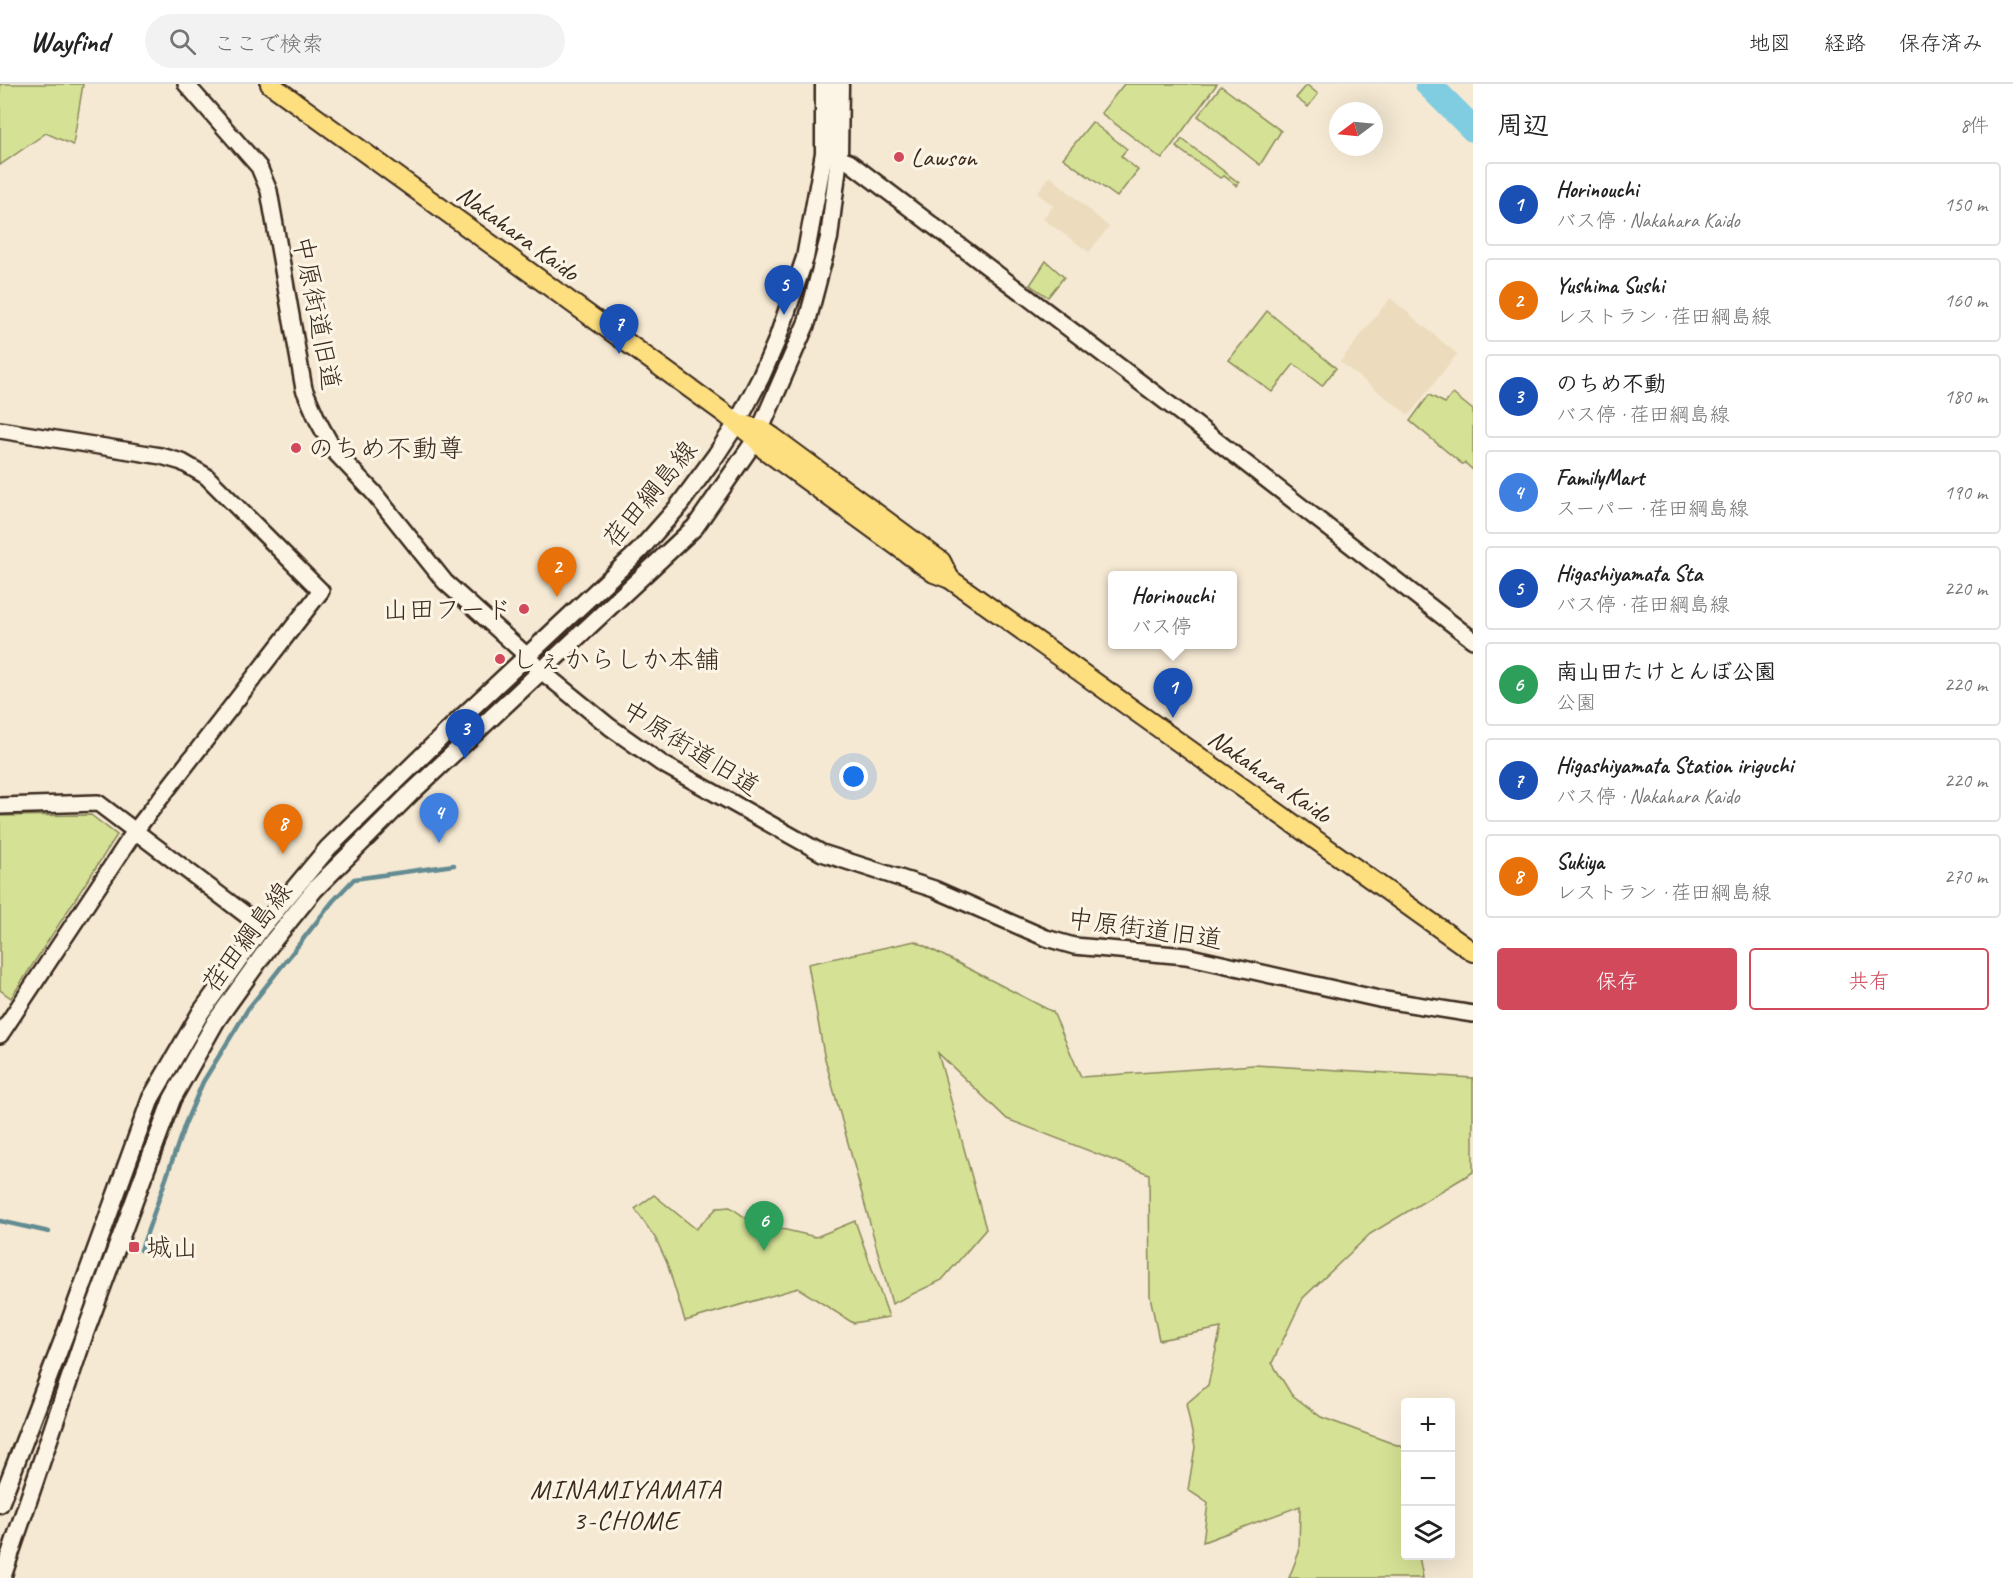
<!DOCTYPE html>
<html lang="ja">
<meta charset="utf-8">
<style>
body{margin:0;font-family:Caveat,"Klee One",sans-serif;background:#f2f2f2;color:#222}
.controls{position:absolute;right:18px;bottom:18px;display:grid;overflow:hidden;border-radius:6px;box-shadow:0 6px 24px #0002}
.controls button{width:54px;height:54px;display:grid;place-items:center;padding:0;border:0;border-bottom:2px solid #e0e0e0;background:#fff;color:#222;font:30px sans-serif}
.compass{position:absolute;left:1329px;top:18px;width:54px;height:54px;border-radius:50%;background:#fff;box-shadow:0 6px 24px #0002;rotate:254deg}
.you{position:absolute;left:854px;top:693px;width:21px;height:21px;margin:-15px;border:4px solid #fff;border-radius:50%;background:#1a73e8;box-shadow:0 0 0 9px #1a73e833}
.badge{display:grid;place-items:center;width:39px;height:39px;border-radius:50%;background:#d1495b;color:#fff;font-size:20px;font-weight:700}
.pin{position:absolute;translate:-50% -50px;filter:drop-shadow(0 2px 3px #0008)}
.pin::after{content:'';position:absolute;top:32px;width:21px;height:18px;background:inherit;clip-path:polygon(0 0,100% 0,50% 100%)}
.popup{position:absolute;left:1108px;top:487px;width:129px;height:78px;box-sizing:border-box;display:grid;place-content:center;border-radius:6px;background:#fff;filter:drop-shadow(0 2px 4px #0005);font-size:20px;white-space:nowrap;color:#767676}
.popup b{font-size:22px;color:#222}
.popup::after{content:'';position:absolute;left:50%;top:100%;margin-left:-12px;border:12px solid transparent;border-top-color:#fff}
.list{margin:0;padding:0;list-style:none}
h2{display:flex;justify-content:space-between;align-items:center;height:78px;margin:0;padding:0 24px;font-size:26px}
h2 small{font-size:20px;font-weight:400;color:#767676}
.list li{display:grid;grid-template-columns:39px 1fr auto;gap:18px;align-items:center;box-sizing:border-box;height:84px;margin:0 12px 12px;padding:0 12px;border:2px solid #e0e0e0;border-radius:6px}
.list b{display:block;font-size:22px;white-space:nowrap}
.list p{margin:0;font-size:20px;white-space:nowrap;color:#767676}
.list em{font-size:20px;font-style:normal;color:#767676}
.actions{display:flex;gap:12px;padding:18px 24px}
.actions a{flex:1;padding:14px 0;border:2px solid #d1495b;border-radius:6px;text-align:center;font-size:21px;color:#d1495b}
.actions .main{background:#d1495b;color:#fff}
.icon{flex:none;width:33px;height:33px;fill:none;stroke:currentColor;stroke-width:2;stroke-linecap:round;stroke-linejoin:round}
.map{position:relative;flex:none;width:1473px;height:1494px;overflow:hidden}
header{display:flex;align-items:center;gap:36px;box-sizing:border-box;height:84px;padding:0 30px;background:#fff;border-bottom:2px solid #e0e0e0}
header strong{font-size:28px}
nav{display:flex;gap:33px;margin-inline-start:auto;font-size:21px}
.search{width:420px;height:54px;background:#f2f2f2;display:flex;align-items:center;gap:15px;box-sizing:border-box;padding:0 21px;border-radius:33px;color:#767676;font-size:22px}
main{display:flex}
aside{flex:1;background:#fff}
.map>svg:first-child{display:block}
</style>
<header>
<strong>Wayfind</strong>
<div class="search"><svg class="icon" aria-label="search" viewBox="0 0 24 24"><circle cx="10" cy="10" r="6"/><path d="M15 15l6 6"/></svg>ここで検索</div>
<nav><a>地図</a><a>経路</a><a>保存済み</a></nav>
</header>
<main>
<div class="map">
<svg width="1473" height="1494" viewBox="0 0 1473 1494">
<rect width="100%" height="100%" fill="#f5e9d3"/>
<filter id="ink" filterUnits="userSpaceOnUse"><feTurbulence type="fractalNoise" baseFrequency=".0167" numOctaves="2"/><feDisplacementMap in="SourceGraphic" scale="12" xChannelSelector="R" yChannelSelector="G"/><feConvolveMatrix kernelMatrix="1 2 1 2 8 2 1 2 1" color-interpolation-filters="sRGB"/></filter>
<g filter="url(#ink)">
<!-- built -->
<g fill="#ecdbbd">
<path d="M 1050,92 L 1109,143 L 1089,168 L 1043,135 L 1053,122 L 1037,109 Z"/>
<path d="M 1390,214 L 1457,270 L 1409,331 L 1340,278 Z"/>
</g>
<!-- green -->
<g fill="#d5e295" stroke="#88865a" stroke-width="1.5">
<path d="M 0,0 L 83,0 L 73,61 L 46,49 L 0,81 Z"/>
<path d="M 1124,0 L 1217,0 L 1162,75 L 1101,29 Z"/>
<path d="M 1307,1 L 1318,10 L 1308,23 L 1296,14 Z"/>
<path d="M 1221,2 L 1281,47 L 1260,81 L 1198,32 Z"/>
<path d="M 1092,38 L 1127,65 L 1121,72 L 1138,86 L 1117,113 L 1063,74 Z"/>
<path d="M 1182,55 L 1239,99 L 1237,102 L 1224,92 L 1220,94 L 1176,63 Z"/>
<path d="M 1046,177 L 1064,193 L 1048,213 L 1030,201 Z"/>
<path d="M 1267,227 L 1336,284 L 1322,302 L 1294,280 L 1272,308 L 1229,276 Z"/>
<path d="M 1453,310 L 1473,326 L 1473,386 L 1465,379 L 1462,380 L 1410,337 L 1429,311 L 1445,319 Z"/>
<path d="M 91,731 L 117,751 L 11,914 L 0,906 L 0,732 Z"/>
<path d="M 915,857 L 1053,928 L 1081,993 L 1254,981 L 1473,994 L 1473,1088 L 1370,1150 L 1303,1214 L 1272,1279 L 1291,1310 L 1321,1333 L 1405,1364 L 1406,1472 L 1419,1472 L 1423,1494 L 1289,1494 L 1299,1468 L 1300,1422 L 1203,1458 L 1208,1419 L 1188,1406 L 1195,1363 L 1186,1320 L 1208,1301 L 1221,1244 L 1159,1256 L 1150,1212 L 1149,1090 L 1007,1035 L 938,969 L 986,1145 L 942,1196 L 892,1220 L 824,971 L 808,880 Z"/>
<path d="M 654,1111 L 696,1145 L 717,1124 L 730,1123 L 752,1138 L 816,1153 L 855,1137 L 889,1233 L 853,1239 L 798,1204 L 685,1237 L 667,1179 L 656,1155 L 635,1125 Z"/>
</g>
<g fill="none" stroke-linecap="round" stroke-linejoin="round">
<!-- stream -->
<g stroke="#648b92" stroke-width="4.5">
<path d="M 0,1137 L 49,1148"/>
<path d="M 141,1166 L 185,1040 L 203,998 L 248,925 L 333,817 L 354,795 L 454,781"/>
</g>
<!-- river -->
<path stroke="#80cce0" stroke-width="26" d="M 1428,0 L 1473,45"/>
<defs>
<g id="tertiary">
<path d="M 186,0 L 259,83 L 269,107 L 304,305 L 318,337 L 335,368 L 373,408 L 445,498 L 526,571 L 540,586 L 610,643 L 661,679 L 822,769 L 934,805 L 1046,854 L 1074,862 L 1186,872 L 1379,915 L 1473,930"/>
<path d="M 827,70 L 849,78 L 1186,333 L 1473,556"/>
<path d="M 0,346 L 161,372 L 182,378 L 206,392 L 321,507 L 135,747 L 0,951"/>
<path d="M 0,722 L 98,719 L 262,843"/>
</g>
<g id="secondary">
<path d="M 0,1420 L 66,1248 L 151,1014 L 201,928 L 262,843 L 328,764 L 462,633 L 639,467 L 677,424 L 716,371 L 737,339 L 761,293 L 777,256 L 805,174 L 824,69 L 824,0"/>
<path d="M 2,1494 L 84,1252 L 172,1015 L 216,937 L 273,857 L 315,805 L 410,710 L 695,443 L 756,355 L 807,238 L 829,154 L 839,73 L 840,0"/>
</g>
<g id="primary">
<path d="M 270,0 L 724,329 L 756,355 L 765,366 L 934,489 L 950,495 L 1473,868"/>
<path d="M 744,341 L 761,345 L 773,353 L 941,477 L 950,495"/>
</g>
</defs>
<!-- tertiary casing -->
<use href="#tertiary" stroke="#3b2a1e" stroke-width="20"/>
<!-- secondary casing -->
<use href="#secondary" stroke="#3b2a1e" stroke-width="21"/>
<!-- primary casing -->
<use href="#primary" stroke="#3b2a1e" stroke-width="22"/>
<!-- tertiary -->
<use href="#tertiary" stroke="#fcf5e5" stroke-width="15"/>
<!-- secondary -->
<use href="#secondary" stroke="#fcf5e5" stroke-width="16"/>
<!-- primary -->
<use href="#primary" stroke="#fddf80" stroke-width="18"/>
</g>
</g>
<!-- markers -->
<g fill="#d1495b" stroke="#fcf5e5" stroke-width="2">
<circle cx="899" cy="73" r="6"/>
<circle cx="296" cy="364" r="6"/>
<circle cx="524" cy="525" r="6"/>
<circle cx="500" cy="575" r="6"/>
<rect x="128" y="1157" width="12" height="12" rx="3"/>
</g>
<g text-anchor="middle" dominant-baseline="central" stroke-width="6" stroke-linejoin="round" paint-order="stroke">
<!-- poi labels -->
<g font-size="26" fill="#3b2a1e" stroke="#fcf5e5" text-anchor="start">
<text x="911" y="73">Lawson</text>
<text x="308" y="364">のちめ不動尊</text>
<text x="512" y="525" text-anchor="end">山田フード</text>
<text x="512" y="575">しぇからしか本舗</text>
<text x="146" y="1163">城山</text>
</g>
<!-- street labels -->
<g font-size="26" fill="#3b2a1e" stroke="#fcf5e5">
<text transform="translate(518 149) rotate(36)">Nakahara Kaido</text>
<text transform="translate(317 229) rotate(79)">中原街道旧道</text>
<text transform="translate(650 410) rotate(-50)">荏田綱島線</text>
<text transform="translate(691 664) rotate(32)">中原街道旧道</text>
<text transform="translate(1270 692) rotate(35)">Nakahara Kaido</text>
<text transform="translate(1145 845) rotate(8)">中原街道旧道</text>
<text transform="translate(247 853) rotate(-53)">荏田綱島線</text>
</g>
<!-- neighbourhood labels -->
<g font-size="27" letter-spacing="1.5" fill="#3b2a1e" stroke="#fcf5e5">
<text x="626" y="1405">MINAMIYAMATA<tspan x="626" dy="31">3-CHOME</tspan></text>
</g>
</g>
</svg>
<div class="controls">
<button>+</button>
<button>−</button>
<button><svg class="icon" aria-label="layers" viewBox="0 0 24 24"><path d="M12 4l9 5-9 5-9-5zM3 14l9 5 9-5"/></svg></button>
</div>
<svg class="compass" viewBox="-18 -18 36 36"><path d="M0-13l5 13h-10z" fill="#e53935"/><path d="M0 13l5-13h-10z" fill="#767676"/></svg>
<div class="you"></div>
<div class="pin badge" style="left:1173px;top:634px;background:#1a4fb4">1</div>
<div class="popup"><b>Horinouchi</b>バス停</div>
<div class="pin badge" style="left:557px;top:513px;background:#e8710a">2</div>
<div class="pin badge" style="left:465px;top:675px;background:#1a4fb4">3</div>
<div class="pin badge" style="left:439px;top:759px;background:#3f7fe0">4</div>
<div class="pin badge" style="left:784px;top:231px;background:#1a4fb4">5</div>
<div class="pin badge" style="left:764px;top:1167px;background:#2e9e5b">6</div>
<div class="pin badge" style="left:619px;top:270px;background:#1a4fb4">7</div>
<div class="pin badge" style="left:283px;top:770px;background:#e8710a">8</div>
</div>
<aside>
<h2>周辺<small>8件</small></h2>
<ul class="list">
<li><span class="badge" style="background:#1a4fb4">1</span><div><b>Horinouchi</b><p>バス停 · Nakahara Kaido</p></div><em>150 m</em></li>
<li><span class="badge" style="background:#e8710a">2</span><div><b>Yushima Sushi</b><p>レストラン · 荏田綱島線</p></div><em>160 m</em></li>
<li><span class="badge" style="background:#1a4fb4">3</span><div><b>のちめ不動</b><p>バス停 · 荏田綱島線</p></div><em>180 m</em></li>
<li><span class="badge" style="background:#3f7fe0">4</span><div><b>FamilyMart</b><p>スーパー · 荏田綱島線</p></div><em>190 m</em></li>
<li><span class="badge" style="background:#1a4fb4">5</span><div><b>Higashiyamata Sta</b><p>バス停 · 荏田綱島線</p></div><em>220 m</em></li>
<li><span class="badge" style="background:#2e9e5b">6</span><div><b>南山田たけとんぼ公園</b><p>公園</p></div><em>220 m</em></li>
<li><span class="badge" style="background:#1a4fb4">7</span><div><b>Higashiyamata Station iriguchi</b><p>バス停 · Nakahara Kaido</p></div><em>220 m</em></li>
<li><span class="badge" style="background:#e8710a">8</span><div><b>Sukiya</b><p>レストラン · 荏田綱島線</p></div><em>270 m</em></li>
</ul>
<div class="actions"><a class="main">保存</a><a>共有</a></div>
</aside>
</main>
